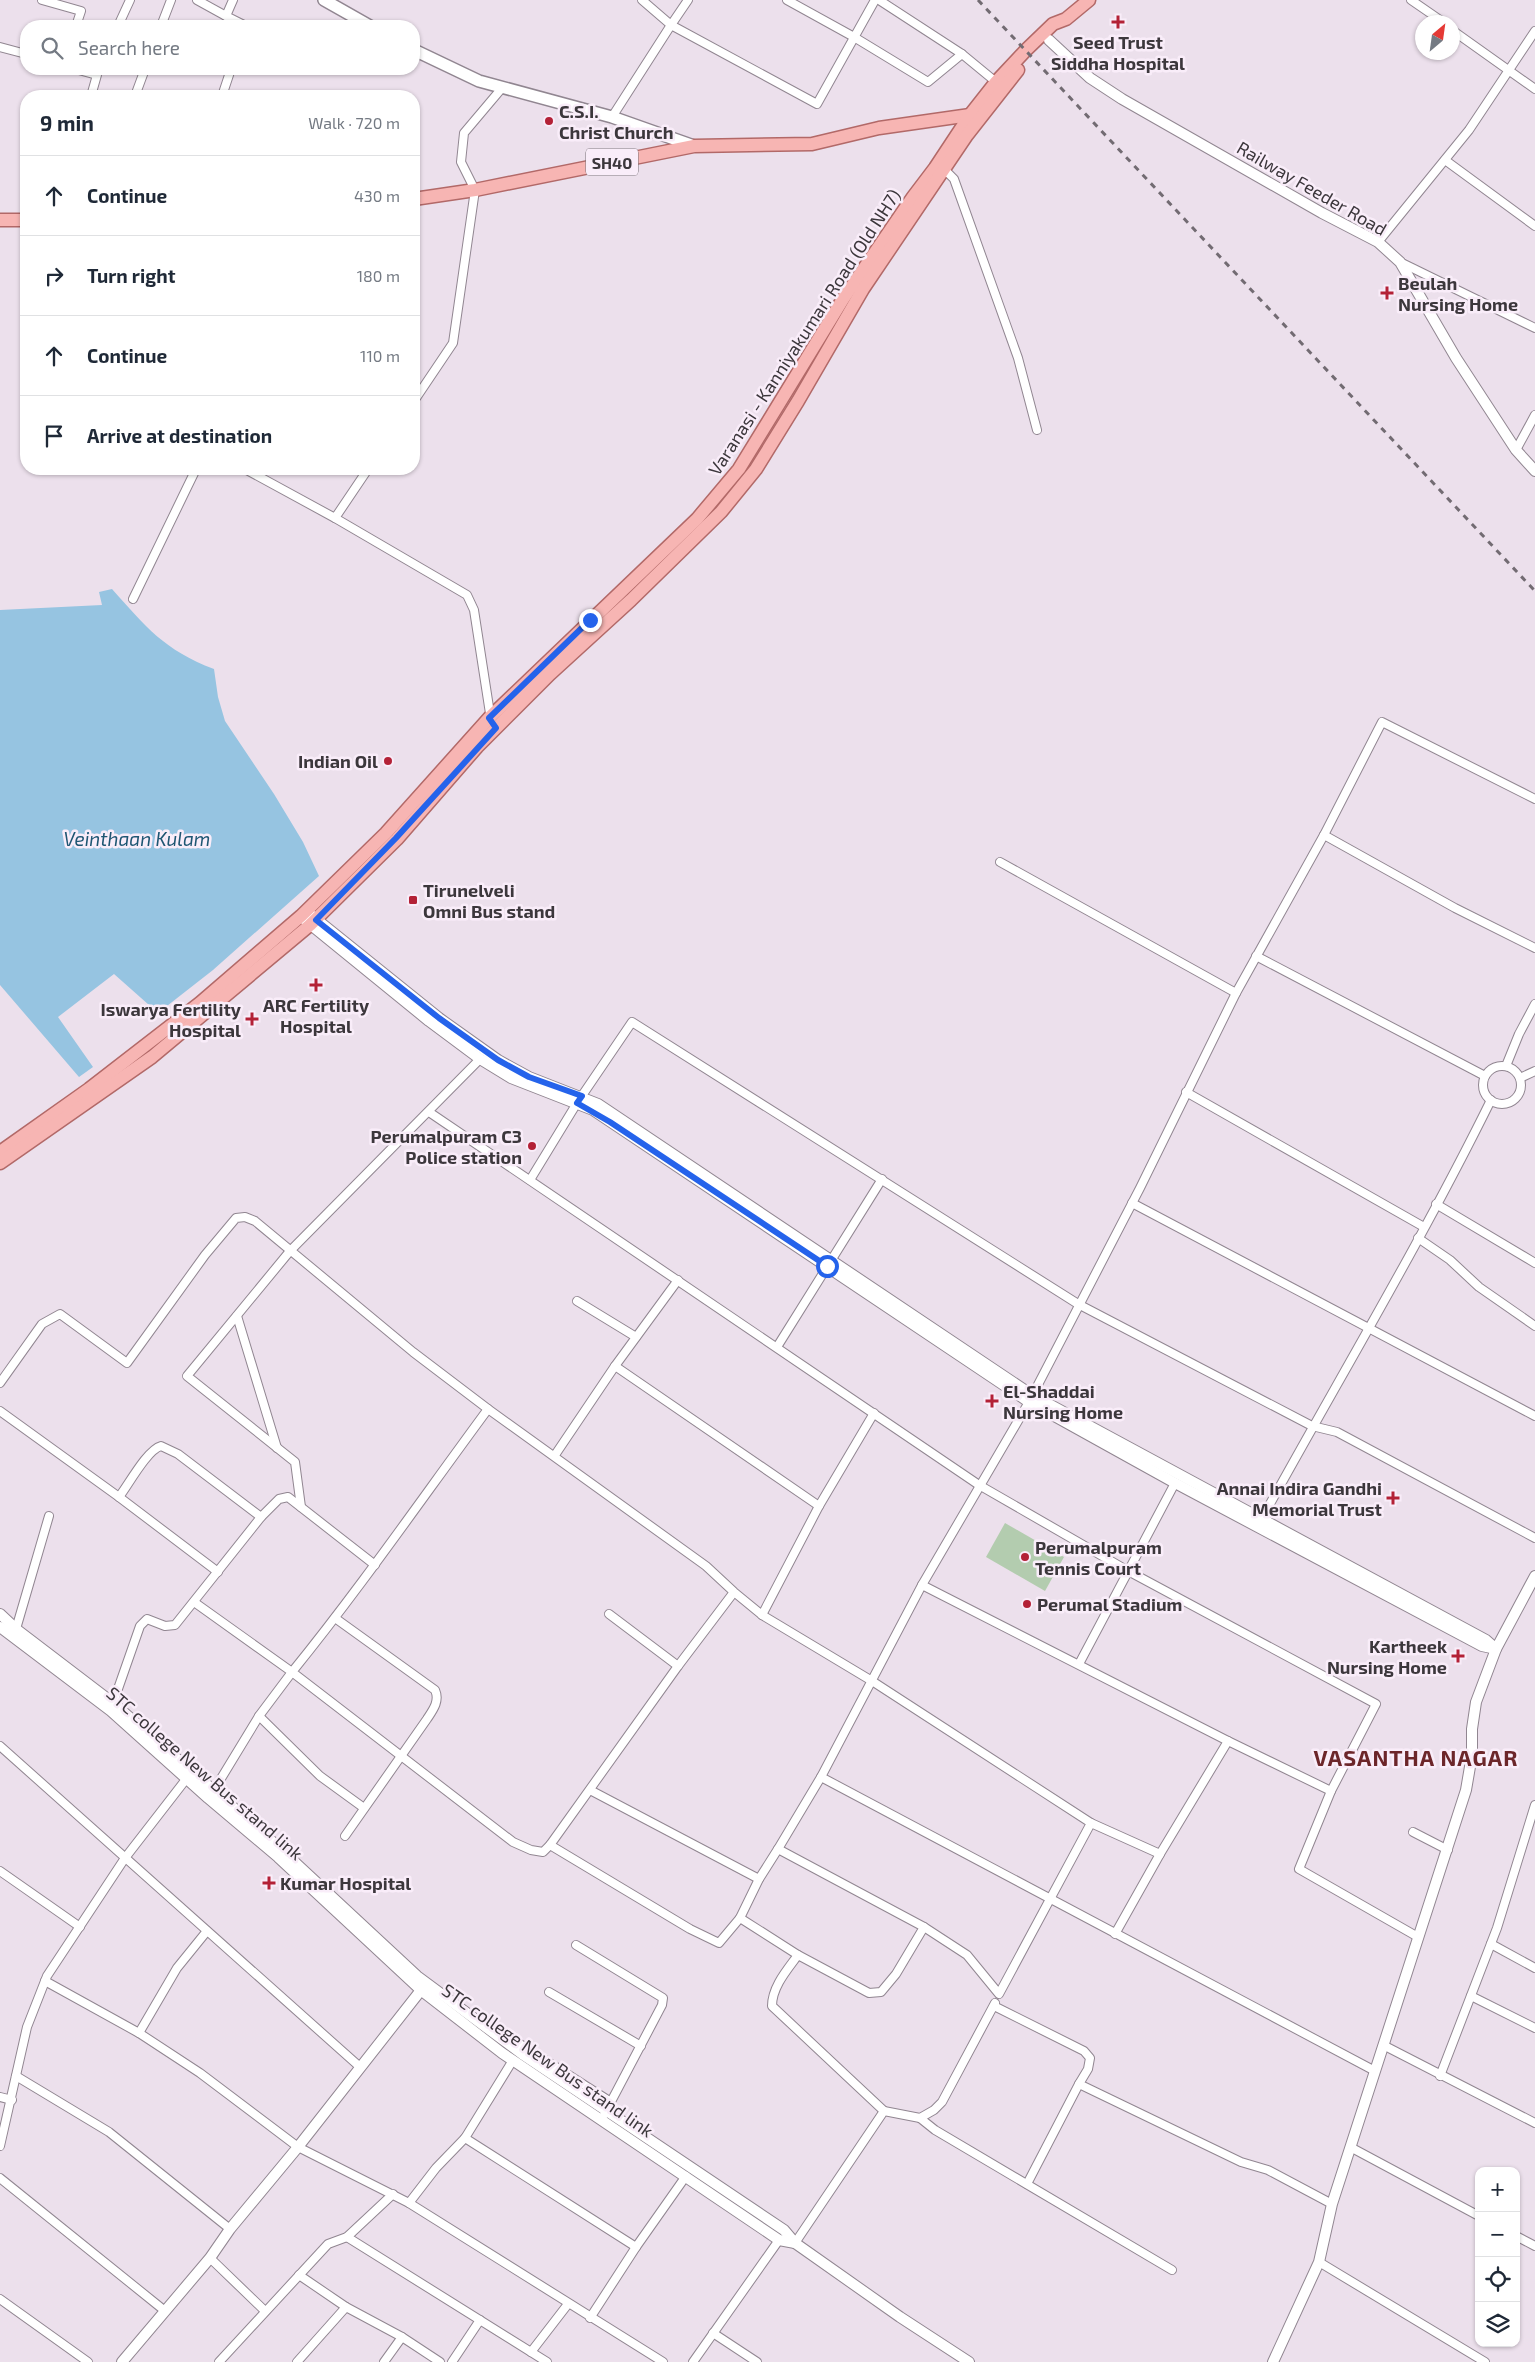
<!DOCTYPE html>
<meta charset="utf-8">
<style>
body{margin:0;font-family:"Exo 2",sans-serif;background:#f2f2f3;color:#1f2937}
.controls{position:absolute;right:15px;bottom:15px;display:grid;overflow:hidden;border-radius:10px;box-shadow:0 1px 4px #0004}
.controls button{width:45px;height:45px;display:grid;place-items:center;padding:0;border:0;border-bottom:1px solid #e0e1e3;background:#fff;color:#1f2937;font:25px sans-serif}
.compass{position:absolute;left:1415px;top:15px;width:45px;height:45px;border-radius:50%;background:#fff;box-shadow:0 1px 4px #0004;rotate:29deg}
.stop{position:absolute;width:15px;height:15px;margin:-11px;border:4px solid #2563eb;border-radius:50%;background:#fff}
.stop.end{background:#2563eb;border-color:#fff;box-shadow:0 1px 5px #0008}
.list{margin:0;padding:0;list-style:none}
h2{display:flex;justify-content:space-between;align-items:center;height:65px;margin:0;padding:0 20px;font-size:21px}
h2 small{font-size:16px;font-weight:400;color:#747a83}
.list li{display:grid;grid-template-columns:32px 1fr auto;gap:15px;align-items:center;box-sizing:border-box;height:80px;padding:0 20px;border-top:1px solid #e0e1e3}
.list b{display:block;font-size:19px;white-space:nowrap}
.list em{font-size:16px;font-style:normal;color:#747a83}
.icon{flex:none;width:28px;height:28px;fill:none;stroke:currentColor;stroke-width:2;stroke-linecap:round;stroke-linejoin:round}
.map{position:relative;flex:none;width:1535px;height:2362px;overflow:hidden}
.search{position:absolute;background:#fff;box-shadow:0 1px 4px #0004;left:20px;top:20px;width:400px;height:55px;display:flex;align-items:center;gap:12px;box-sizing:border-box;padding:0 18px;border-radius:20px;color:#747a83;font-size:19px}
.panel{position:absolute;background:#fff;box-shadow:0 1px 4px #0004;left:20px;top:90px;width:400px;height:385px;border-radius:20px}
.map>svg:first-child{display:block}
</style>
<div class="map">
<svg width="1535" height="2362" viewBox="0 0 1535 2362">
<rect width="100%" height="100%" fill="#ece0ec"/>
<!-- green -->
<path fill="#b3ccaf" d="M 1005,1523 L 1064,1557 L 1045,1591 L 986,1557 Z"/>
<!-- water -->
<path fill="#96c4e1" d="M 112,589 C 146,627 164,650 214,669 L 218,697 L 225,721 L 274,794 L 303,842 L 319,876 L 213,970 L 158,1013 L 114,974 L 58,1017 L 93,1067 L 79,1077 L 0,985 L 0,610 L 102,605 L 99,592 Z"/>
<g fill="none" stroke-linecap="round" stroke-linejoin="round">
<defs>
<g id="minor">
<path d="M 42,0 L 81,11 L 76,26"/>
<path d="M 197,0 L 226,16"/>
<path d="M 233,0 L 226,16 L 246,26"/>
<path d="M 642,0 L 671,25 L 688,0"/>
<path d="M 787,0 L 854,37 L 928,82 L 962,54 L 879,0"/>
<path d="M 1411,0 L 1443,22"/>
<path d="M 118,26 L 130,0"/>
<path d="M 161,26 L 171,0"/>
<path d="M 1452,30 L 1535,89"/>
<path d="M 0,47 L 26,54"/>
<path d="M 962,54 L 996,82"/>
<path d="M 75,69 L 97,75 L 91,96"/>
<path d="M 135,96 L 145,69"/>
<path d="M 222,96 L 231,69"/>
<path d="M 612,117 L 671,25 L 817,104 L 875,0"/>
<path d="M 1445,160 L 1535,226"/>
<path d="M 945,170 L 954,179 L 1018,358 L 1037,430"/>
<path d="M 1378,242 L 1469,130 L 1535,31"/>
<path d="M 1400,262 L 1535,328"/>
<path d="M 414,401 L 453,343 L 475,190 L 461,162 L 464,133 L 502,88"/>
<path d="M 1516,450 L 1535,415"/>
<path d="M 245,469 L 335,518 L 368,469"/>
<path d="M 335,518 L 467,595 L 474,610 L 491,720"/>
<path d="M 133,599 L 196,469"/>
<path d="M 1324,835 L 1455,908 L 1535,948"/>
<path d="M 1000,862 L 1236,993"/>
<path d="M 1256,956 L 1485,1076"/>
<circle cx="1502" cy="1085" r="19"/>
<path d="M 1506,1066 L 1519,1034 L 1535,1004"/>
<path d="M 1520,1078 L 1535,1071"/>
<path d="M 1186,1092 L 1424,1227"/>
<path d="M 429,1112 L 979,1485 L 1130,1572 L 1376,1704 L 1331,1791 L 1299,1869 L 1418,1937"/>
<path d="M 530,1180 L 577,1103 L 632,1022 L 1078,1304 L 1312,1426 L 1337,1432 L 1535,1538"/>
<path d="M 1132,1203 L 1535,1416"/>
<path d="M 1436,1204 L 1535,1263"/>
<path d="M 1418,1238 L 1450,1260 L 1479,1287 L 1535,1326"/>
<path d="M 577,1301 L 636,1337"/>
<path d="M 237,1316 L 277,1448"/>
<path d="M 777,1347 L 882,1179"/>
<path d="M 615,1366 L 819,1506"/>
<path d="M 0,1383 L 42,1324 L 60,1314 L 127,1363 L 205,1255 L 236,1218 L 245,1217 L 255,1221 L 413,1352 L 488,1409"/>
<path d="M 0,1411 L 119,1497 L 218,1572"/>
<path d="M 555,1455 L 615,1366 L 678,1280"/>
<path d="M 119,1497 C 129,1484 147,1450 161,1446 L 178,1454 L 261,1517"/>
<path d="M 301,1507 L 295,1462 L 187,1376 L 290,1251 L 480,1059"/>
<path d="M 1260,1522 C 1337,1382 1420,1244 1491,1100"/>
<path d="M 922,1585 L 1228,1741 L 1331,1791"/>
<path d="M 734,1592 L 678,1666 L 550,1845 L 543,1852 L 531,1850 L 513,1842 L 292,1672 C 361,1587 423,1497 488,1409 L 706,1566 L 734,1592 L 762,1615 L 872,1681 L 1091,1823 L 999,1994 L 967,1955 L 924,1927 L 778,1849 L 821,1777"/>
<path d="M 194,1602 L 292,1672 L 259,1716 L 211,1795"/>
<path d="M 609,1614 L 678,1666"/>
<path d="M 762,1615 L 819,1506 L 874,1413"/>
<path d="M 335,1618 L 435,1690 C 440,1701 433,1710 427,1719 L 345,1836"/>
<path d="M 16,1629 L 49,1516"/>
<path d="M 1079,1664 L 1175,1483"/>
<path d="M 112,1706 L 140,1626 L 147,1619 L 165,1626 L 175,1625 L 261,1517 L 279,1499 L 288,1497 L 375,1565"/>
<path d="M 259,1716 L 320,1776 L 364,1808"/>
<path d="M 0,1746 L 360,2067"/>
<path d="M 590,1790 L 759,1879"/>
<path d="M 1091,1823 L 1160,1854"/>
<path d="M 1413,1832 L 1448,1850"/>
<path d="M 550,1845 L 690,1929 L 719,1943 L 740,1918 L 759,1879 L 778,1849"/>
<path d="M 0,1871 L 80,1927"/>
<path d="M 740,1918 L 798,1955"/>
<path d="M 1115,1934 L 1160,1854 L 1228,1741"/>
<path d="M 1491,1944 L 1535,1968"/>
<path d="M 576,1945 L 663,1998 L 662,2005 L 604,2115"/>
<path d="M 45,1981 L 139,2033 L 200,2073 L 298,2147 L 409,2203 L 663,2362"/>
<path d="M 549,1992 L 641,2046"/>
<path d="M 1471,1996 L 1535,2028"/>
<path d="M 994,2006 L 1084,2051 L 1090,2058 L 1088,2069 L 1079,2084 L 1241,2162 L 1268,2170 L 1332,2204"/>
<path d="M 139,2033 L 177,1968 L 207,1931"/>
<path d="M 520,2044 L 611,2102"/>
<path d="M 1383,2045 L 1535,2123"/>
<path d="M 1375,2071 L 821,1777 L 922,1585 L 1029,1402 L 1140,1188 L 1236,993 L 1324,835 L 1382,722 L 1535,799"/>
<path d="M 16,2076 L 109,2132 L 230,2229"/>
<path d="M 1440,2076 L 1497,1928 L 1535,1805"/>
<path d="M 0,2097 L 12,2100"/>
<path d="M 884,2111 L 772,2006 C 772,1987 787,1970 798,1955 L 869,1993 L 881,1992 L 896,1974 L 924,1927"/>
<path d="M 920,2118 L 935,2130 L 1172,2270"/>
<path d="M 465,2138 L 636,2247"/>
<path d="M 0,2146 L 27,2027 L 47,1976 L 125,1858 L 187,1778"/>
<path d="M 1352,2148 L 1479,2216"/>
<path d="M 0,2178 L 165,2311"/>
<path d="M 1027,2184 L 1079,2084"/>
<path d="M 409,2203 L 436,2168 L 465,2138 L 513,2060"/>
<path d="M 1516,2236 L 1535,2246"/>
<path d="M 347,2237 L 547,2362"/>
<path d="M 795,2243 L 884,2111 L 920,2118 L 934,2110 L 942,2102 L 995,2003"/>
<path d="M 210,2258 L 265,2311"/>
<path d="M 1319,2262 L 1485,2362"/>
<path d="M 299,2275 L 346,2307"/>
<path d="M 0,2299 L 88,2362"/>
<path d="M 590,2318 L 636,2247 L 686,2176"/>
<path d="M 713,2333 L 757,2362"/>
<path d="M 531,2352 L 568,2304"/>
<path d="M 219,2362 L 328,2244 L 347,2237 L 393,2194"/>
<path d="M 297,2362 L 346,2307 L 402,2337 L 440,2362"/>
<path d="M 384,2362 L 402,2337"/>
<path d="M 452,2362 L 480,2320"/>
<path d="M 693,2362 L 779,2240"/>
</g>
<g id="tertiary">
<path d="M 1049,40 L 1090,78 L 1122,99 L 1322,213 L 1378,242 L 1400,262 L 1456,358 L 1516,450 L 1535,471"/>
<path d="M 311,915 L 439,1018 L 498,1060 L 529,1077 L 598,1104 L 1032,1395 L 1486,1640 L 1494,1647"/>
<path d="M 305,920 L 429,1021 L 480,1059 L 511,1078 L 593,1110 L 1029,1402 L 1175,1483 L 1482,1646 L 1496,1649"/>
<path d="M 0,1614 L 16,1629 L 113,1703 L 275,1844 L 417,1976 L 522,2054 L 784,2230 L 795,2243"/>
<path d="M 0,1627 L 111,1711 L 208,1798 L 278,1857 L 422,1991 L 502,2053 L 779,2240 L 795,2243 L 900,2317 L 969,2362"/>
<path d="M 122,2362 L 210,2258 L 230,2229 L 298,2147 L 425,1985"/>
<path d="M 1273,2362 L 1319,2262 L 1332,2204 L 1466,1790 L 1472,1755 L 1472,1729 L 1476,1702 L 1496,1649 L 1535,1576"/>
</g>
<g id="secondary">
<path d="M 324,0 L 370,26"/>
<path d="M 414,50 L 479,81 L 612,117 L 694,146"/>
</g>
<g id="primary">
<path d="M 414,199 L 475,190 L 694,146 L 812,144 L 879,128 L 970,115"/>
<path d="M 0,220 L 26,220"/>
<path d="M 0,1152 L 89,1089 L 200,1003 L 301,916 L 386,833 L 489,718 L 697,519 L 739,469 L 843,299 L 913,197 L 935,168 L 970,115 L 996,82 L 1026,50 L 1053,24 L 1066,19 L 1089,0"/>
<path d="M 0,1163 L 152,1057 L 310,925 L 397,839 L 477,747 L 550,674 L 631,600 L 721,512 L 756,469 L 798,401 L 863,289 L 967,135 L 1018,70"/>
</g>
</defs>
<!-- minor casing -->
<use href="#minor" stroke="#918691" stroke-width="10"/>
<!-- tertiary casing -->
<use href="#tertiary" stroke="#918691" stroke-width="12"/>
<!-- secondary casing -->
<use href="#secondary" stroke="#918691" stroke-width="14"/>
<!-- primary casing -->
<use href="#primary" stroke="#b26968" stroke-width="15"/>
<!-- minor -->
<use href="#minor" stroke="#fff" stroke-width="8"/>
<!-- tertiary -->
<use href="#tertiary" stroke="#fff" stroke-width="10"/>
<!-- secondary -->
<use href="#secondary" stroke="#fff" stroke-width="11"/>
<!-- primary -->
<use href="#primary" stroke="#f7b5b3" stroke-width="12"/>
<!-- rail -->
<path stroke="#726b72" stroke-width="3" stroke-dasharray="6 6" stroke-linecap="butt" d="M 978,0 L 1535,591"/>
</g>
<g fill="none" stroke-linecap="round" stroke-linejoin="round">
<!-- route -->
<path stroke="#2563eb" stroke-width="6" d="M 590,620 L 489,718 L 496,728 L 396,838 L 316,920 L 439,1018 L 498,1060 L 529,1077 L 582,1096 L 577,1103 L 610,1122 L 827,1266"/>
</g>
<!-- markers -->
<g fill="#b32136" stroke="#f9edf9" stroke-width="2">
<path d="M1115.5 14.5h5v5h5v5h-5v5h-5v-5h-5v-5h5z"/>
<circle cx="549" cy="121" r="5"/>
<path d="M1384.5 285.5h5v5h5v5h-5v5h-5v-5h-5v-5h5z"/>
<circle cx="388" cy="761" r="5"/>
<rect x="408" y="895" width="10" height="10" rx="2.5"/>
<path d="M313.5 977.5h5v5h5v5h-5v5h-5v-5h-5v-5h5z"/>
<path d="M249.5 1011.5h5v5h5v5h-5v5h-5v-5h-5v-5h5z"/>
<circle cx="532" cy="1146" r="5"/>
<path d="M989.5 1393.5h5v5h5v5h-5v5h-5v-5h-5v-5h5z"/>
<path d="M1390.5 1490.5h5v5h5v5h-5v5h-5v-5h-5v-5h5z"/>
<circle cx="1025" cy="1557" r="5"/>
<circle cx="1027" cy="1604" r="5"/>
<path d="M1455.5 1648.5h5v5h5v5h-5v5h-5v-5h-5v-5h5z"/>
<path d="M266.5 1875.5h5v5h5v5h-5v5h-5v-5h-5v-5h5z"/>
</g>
<g text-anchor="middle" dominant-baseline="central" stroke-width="5" stroke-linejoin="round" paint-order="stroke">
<!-- shield labels -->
<rect fill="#f9edf9" stroke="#756e75" stroke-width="1" x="586" y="148.5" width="52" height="27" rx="4"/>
<g font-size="16" font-weight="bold" fill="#3c373c">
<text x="612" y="162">SH40</text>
</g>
<!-- poi labels -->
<g font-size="18" font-weight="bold" fill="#3c373c" stroke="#f9edf9" text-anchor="start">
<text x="1118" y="42" text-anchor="middle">Seed Trust<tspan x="1118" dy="21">Siddha Hospital</tspan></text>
<text x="559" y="111">C.S.I.<tspan x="559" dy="21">Christ Church</tspan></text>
<text x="1398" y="283">Beulah<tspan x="1398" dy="21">Nursing Home</tspan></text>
<text x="378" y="761" text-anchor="end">Indian Oil</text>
<text x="423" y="890">Tirunelveli<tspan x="423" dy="21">Omni Bus stand</tspan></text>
<text x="316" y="1005" text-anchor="middle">ARC Fertility<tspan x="316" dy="21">Hospital</tspan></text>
<text x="241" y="1009" text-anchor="end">Iswarya Fertility<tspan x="241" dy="21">Hospital</tspan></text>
<text x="522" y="1136" text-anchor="end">Perumalpuram C3<tspan x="522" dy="21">Police station</tspan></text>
<text x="1003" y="1391">El-Shaddai<tspan x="1003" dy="21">Nursing Home</tspan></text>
<text x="1382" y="1488" text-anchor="end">Annai Indira Gandhi<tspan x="1382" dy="21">Memorial Trust</tspan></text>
<text x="1035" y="1547">Perumalpuram<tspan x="1035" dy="21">Tennis Court</tspan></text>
<text x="1037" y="1604">Perumal Stadium</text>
<text x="1447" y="1646" text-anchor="end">Kartheek<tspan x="1447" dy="21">Nursing Home</tspan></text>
<text x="280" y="1883">Kumar Hospital</text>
</g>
<!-- street labels -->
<g font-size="18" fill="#3c373c" stroke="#f9edf9">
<text transform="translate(1312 188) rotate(30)">Railway Feeder Road</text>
<text transform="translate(804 332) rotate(-57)">Varanasi - Kanniyakumari Road (Old NH7)</text>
<text transform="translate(205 1773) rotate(41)">STC college New Bus stand link</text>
<text transform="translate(548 2060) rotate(35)">STC college New Bus stand link</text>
</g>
<!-- water labels -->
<g font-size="19" font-style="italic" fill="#1e5673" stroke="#f9edf9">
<text x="137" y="838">Veinthaan Kulam</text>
</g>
<!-- district labels -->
<g font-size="22" font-weight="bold" letter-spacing="1" fill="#6c262a" stroke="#f9edf9">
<text x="1416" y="1757">VASANTHA NAGAR</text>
</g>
</g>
</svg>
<div class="controls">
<button>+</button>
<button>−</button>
<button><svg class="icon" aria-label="locate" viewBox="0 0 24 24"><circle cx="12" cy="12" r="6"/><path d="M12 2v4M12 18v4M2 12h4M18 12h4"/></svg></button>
<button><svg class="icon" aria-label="layers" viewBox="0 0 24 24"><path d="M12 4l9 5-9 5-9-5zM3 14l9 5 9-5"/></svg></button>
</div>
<svg class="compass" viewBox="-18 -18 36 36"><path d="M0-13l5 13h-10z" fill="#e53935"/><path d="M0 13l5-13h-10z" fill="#747a83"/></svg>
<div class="stop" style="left:827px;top:1266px"></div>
<div class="stop end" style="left:590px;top:620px"></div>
<div class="search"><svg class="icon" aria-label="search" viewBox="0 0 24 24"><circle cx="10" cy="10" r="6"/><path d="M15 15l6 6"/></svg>Search here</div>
<section class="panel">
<h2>9 min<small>Walk · 720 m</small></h2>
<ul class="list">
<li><svg class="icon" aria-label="ahead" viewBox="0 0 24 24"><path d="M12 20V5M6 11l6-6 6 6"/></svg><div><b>Continue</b></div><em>430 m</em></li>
<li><svg class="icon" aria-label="right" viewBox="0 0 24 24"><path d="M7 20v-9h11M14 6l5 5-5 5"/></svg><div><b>Turn right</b></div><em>180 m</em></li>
<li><svg class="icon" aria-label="ahead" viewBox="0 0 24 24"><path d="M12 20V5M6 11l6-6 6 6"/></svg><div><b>Continue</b></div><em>110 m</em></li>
<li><svg class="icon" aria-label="arrive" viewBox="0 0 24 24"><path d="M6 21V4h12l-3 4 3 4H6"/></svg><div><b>Arrive at destination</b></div></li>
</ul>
</section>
</div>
